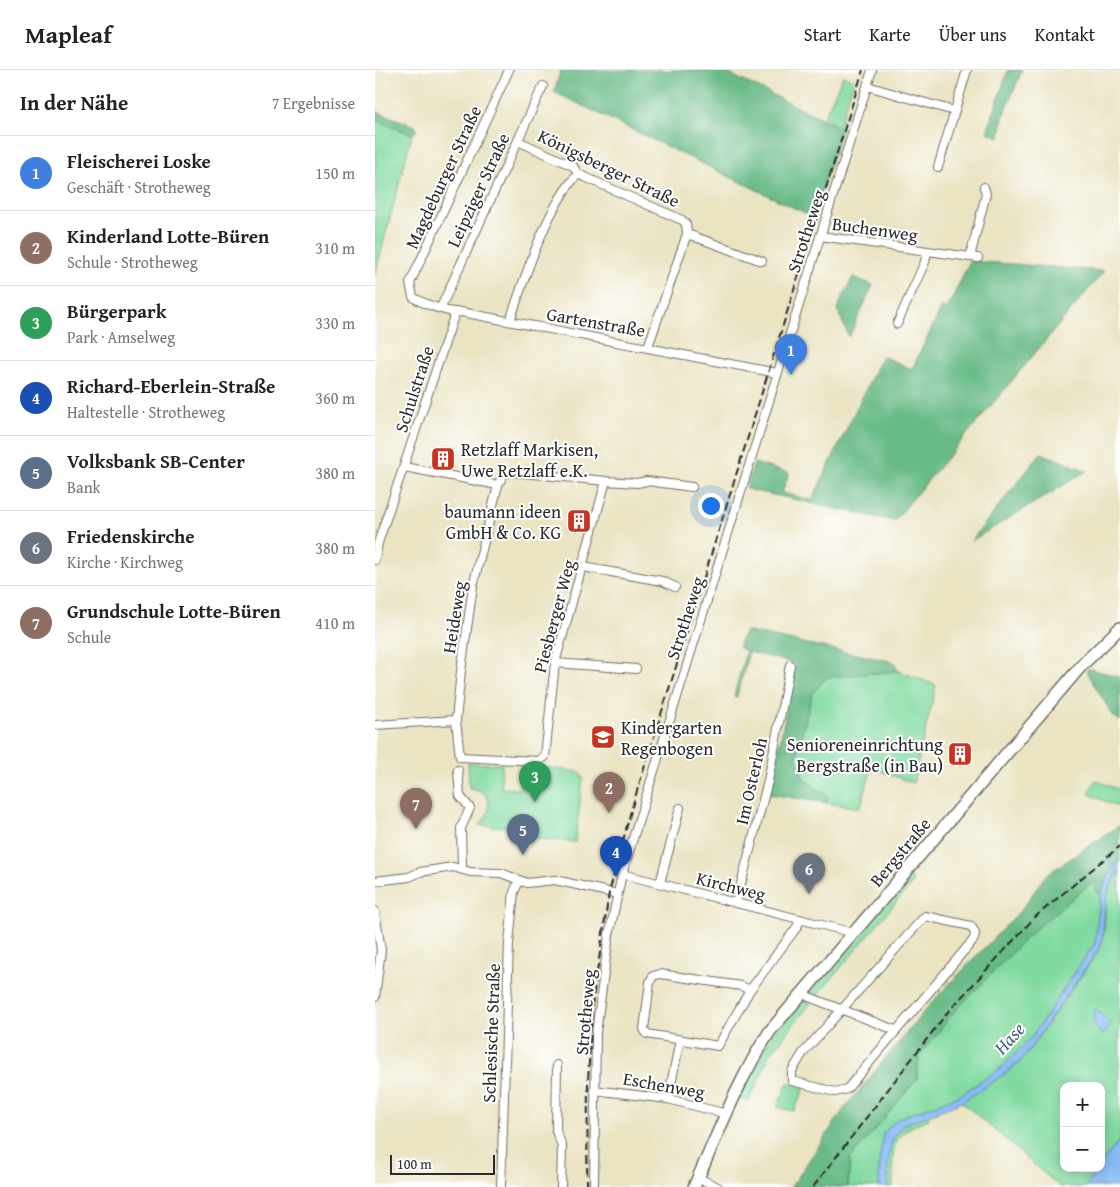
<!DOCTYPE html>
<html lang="de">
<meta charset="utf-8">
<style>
body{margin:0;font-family:"Gentium Book Plus",serif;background:#f6f6f6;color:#222}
.controls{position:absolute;right:15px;bottom:15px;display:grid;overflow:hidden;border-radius:10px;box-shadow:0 2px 12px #0003}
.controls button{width:45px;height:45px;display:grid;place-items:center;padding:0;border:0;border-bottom:1px solid #e0e0e0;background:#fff;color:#222;font:25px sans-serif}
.scale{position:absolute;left:15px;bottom:12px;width:105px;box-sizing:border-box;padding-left:5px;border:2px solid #2b2b2b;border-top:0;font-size:14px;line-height:18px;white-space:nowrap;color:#2b2b2b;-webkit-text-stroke:4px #fff;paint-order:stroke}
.you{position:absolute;left:335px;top:435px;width:18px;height:18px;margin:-12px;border:4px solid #fff;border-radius:50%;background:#1a73e8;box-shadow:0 0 0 8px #1a73e833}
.badge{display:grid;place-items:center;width:32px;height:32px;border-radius:50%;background:#d93025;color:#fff;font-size:16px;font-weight:700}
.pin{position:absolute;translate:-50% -41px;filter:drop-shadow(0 1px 2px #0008)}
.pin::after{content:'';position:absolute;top:26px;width:18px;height:15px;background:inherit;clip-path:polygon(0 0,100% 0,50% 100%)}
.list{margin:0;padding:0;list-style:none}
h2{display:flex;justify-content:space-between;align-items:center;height:65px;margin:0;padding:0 20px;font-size:21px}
h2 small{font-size:16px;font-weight:400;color:#767676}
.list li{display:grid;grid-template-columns:32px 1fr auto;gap:15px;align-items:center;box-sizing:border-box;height:75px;padding:0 20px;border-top:1px solid #e0e0e0}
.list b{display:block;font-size:19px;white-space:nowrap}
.list p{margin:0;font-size:16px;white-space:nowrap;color:#767676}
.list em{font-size:16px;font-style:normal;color:#767676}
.map{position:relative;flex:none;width:745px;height:1117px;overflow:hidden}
header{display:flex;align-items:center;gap:30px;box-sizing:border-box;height:70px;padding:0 25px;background:#fff;border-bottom:1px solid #e0e0e0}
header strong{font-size:24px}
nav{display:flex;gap:28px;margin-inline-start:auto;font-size:18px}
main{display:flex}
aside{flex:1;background:#fff}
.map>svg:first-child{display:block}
</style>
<header>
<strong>Mapleaf</strong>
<nav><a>Start</a><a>Karte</a><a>Über uns</a><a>Kontakt</a></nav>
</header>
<main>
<aside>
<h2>In der Nähe<small>7 Ergebnisse</small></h2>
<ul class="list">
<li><span class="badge" style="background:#3f7fe0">1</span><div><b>Fleischerei Loske</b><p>Geschäft · Strotheweg</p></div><em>150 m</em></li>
<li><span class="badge" style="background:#8d6e63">2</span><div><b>Kinderland Lotte-Büren</b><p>Schule · Strotheweg</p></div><em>310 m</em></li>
<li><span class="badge" style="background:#2e9e5b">3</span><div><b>Bürgerpark</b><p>Park · Amselweg</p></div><em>330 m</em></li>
<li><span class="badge" style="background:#1a4fb4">4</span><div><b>Richard-Eberlein-Straße</b><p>Haltestelle · Strotheweg</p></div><em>360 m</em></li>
<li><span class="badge" style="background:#5c6f8a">5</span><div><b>Volksbank SB-Center</b><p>Bank</p></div><em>380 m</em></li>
<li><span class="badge" style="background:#6b7280">6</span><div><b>Friedenskirche</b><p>Kirche · Kirchweg</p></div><em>380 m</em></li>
<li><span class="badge" style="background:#8d6e63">7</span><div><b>Grundschule Lotte-Büren</b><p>Schule</p></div><em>410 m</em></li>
</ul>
</aside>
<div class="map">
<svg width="745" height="1117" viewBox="0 0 745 1117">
<rect width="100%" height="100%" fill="#fff"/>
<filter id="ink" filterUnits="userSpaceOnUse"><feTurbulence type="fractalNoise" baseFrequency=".02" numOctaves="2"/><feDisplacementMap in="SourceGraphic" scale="10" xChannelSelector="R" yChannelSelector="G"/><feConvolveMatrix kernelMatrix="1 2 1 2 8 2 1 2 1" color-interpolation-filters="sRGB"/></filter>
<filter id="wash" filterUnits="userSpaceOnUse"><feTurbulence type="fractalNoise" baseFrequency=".0096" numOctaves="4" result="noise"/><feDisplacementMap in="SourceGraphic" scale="20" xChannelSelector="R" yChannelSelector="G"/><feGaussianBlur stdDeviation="1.12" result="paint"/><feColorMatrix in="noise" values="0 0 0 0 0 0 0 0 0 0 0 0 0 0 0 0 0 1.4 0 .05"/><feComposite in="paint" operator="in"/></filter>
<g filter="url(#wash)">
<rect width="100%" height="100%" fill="#eae4c3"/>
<!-- green -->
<g fill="#81daa0" stroke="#568266">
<path d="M 468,6 L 479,10 L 464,57 L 448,49 Z"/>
<path d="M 0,50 L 37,64 L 0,205 Z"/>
<path d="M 523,601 L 561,615 L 538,713 L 497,698 L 485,738 L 452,733 L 452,726 L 429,709 L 421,689 L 437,624 L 452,607 Z"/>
<path d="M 93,693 L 127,694 L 126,718 L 145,719 L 146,694 L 163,694 L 167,697 L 205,702 L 208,708 L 200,772 L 161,769 L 160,759 L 104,755 C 119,741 118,720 94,718 Z"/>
<path d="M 720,710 L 745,720 L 745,738 L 714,724 Z"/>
<path d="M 745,800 L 745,1070 L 726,1094 L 726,1016 L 689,1016 L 689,1098 L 723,1098 L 711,1117 L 685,1117 L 587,1032 L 631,1003 L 647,990 L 711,899 L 726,876 L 729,861 L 731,828 L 737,813 Z"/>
<path d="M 532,805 L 537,809 L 537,813 L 442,926 L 437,924 L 436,921 Z"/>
<path d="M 718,812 L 725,826 L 720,873 L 656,968 L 626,998 L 584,1026 L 524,1048 L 516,1055 L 508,1064 L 504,1097 L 504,1117 L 473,1117 L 475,1089 L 542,1009 L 544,986 L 578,943 L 663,855 Z"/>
<path d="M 428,931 L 436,933 L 396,983 L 374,1031 L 363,1029 L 398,962 Z"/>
<path d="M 413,1013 L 430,1017 L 419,1041 L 402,1037 Z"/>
<path d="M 553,1044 L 554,1049 C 513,1064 518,1078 518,1117 L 513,1117 C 512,1074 511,1061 553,1044 Z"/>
</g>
<!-- forest -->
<g fill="#68ba86" stroke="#4a7258">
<path d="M 186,0 L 346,0 L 467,58 L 438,147 L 179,22 Z"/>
<path d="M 633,0 L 647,0 L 628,47 L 625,67 L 612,62 Z"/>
<path d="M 0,41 L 40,56 L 42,61 L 37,64 L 0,50 Z"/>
<path d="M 595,191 L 729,201 L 519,451 L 371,419 L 379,393 L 414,403 L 407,423 L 437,430 L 507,286 L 537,299 L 567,237 L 572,239 Z"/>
<path d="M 478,207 L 498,215 L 474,267 L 462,239 Z"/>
<path d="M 666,383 L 712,401 L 596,471 Z"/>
<path d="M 370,561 L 519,592 L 523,601 L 452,607 L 437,624 L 421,689 L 429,709 L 452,726 L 452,733 L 394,724 L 421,594 L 374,582 L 361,629 L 359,626 L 371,581 L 363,577 Z"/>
<path d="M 712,598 L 745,607 L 745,651 L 739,647 L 712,603 Z"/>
<path d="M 745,755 L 745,789 L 731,810 L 725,826 L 717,812 L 655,864 L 578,943 L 544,986 L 542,1009 L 475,1089 L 473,1117 L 416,1117 L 469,1039 L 557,932 L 646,840 L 671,805 Z"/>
</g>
<!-- water -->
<g fill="#87bbf6" stroke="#597390">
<path d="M 745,789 C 745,803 736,812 732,826 C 728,842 730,860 726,876 L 647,990 L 631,1003 L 587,1032 L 528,1055 C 511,1071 513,1096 513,1117 L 504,1117 L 504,1097 L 508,1064 L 516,1055 L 524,1048 L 584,1026 L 626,998 L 656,968 L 720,873 L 725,826 L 731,810 Z"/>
<path d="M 721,939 L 736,954 L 730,964 L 726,964 C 719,955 715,949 721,939 Z"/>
<path d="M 745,1070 L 745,1117 L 711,1117 L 723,1098 L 726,1098 L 726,1094 Z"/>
</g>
</g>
<g filter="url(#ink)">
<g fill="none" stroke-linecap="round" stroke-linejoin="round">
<defs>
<g id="street">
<path d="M 134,0 L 35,213 L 38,227 C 46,233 76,244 86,242 L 402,303"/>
<path d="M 492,16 L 579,41"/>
<path d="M 143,71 L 198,96 L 203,104 L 307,150 L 311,154 L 312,164 L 273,277"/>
<path d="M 563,97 L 592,0"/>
<path d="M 312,164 L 387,191"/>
<path d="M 445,166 L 603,188"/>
<path d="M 595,187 L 611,124 L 609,117"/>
<path d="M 66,237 L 168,16"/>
<path d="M 135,251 C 150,207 171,138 203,104"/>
<path d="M 522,254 L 550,192 L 552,182"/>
<path d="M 29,397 L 123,415"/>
<path d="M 231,411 L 180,593 L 170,687 L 163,691 L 85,687 L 81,650 L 86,601 L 98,516 L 123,415 L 129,404 L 137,402 L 231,411 L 262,413 L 272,411 L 317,417"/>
<path d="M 0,490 L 3,473 L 80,243"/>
<path d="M 208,497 L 287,511 L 300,517"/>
<path d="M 180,593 L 261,599"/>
<path d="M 0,655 L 81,650"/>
<path d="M 83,700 L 85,726 L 95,738 L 86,758 L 87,798"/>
<path d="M 247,804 L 479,863"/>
<path d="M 0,811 L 34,807 L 45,802 L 78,797 L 95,802 L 126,803 L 152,813 L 180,810 L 242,824"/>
<path d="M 285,813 L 305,738"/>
<path d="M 361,833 L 393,711 L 415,595"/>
<path d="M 0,841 L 6,880 L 0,927"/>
<path d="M 550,846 L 596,856 L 600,863 L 599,869 L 472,1019 L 460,1022 L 417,1011 L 417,1001 L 428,983 Z"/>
<path d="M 375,920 L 366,916 L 285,904 L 278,906 L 275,912 L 269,959 L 272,964 L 343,976 L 375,920 L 422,857 L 425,849"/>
<path d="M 427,922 L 434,927 L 520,960"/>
<path d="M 182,995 L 181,1061 L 187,1076 L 186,1117"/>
<path d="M 219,1020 L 293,1029 L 352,1044"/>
<path d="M 293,1029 L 305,970"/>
<path d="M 323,1108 L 343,1117"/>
<path d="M 126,1117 L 134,873 L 139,822 L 144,811"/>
<path d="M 219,1117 L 221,963 L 234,865 L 247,804 L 497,0"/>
</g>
<path id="secondary" d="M 319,1117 C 343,1064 363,1010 395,961 L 707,595 L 745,558"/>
</defs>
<!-- street casing -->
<use href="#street" stroke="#6e6c60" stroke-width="10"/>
<!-- secondary casing -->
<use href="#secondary" stroke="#6e6c60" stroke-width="14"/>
<!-- street -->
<use href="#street" stroke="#fff" stroke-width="8"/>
<!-- secondary -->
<use href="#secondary" stroke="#fff" stroke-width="11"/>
<!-- rail -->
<g stroke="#2b2b2b" stroke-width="2" stroke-dasharray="8 4" stroke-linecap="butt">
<path d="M 212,1117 L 213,1011 L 217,935 L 234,823 L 257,737 L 488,0"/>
<path d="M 438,1117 L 572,943 L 660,847 L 745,776"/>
</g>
</g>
</g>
<!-- icons -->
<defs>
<symbol id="building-square" viewBox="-11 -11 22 22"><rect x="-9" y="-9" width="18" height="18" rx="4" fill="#c8321e" stroke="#fff"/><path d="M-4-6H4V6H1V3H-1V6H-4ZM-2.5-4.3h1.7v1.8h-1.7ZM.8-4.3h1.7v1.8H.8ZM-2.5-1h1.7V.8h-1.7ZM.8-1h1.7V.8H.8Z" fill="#fff"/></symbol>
<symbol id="school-square" viewBox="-11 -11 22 22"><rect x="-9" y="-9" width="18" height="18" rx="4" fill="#c8321e" stroke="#fff"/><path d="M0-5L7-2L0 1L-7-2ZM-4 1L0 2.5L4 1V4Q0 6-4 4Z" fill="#fff"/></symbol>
</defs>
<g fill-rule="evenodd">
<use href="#building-square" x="54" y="375" width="28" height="28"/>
<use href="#building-square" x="190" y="437" width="28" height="28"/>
<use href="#school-square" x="214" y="653" width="28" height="28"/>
<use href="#building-square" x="571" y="670" width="28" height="28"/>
</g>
<g text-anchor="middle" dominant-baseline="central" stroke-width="4" stroke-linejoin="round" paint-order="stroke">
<!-- street labels -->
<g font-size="18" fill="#2b2b2b" stroke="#fff">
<text transform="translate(234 98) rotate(26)">Königsberger Straße</text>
<text transform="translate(68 107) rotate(-65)">Magdeburger Straße</text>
<text transform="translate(103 120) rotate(-65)">Leipziger Straße</text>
<text transform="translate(500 159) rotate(8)">Buchenweg</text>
<text transform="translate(431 161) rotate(-72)">Strotheweg</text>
<text transform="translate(221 252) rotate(10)">Gartenstraße</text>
<text transform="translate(39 319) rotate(-72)">Schulstraße</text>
<text transform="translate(179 546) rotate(-75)">Piesberger Weg</text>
<text transform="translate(79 547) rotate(-81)">Heideweg</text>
<text transform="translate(310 548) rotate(-72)">Strotheweg</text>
<text transform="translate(376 711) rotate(-77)">Im Osterloh</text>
<text transform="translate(525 782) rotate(-50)">Bergstraße</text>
<text transform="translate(356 816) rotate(14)">Kirchweg</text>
<text transform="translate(210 942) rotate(-85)">Strotheweg</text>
<text transform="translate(116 963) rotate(-88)">Schlesische Straße</text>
<text transform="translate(289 1015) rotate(10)">Eschenweg</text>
</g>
<!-- poi labels -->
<g font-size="18" fill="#2b2b2b" stroke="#fff" text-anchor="start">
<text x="86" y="379">Retzlaff Markisen,<tspan x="86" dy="21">Uwe Retzlaff e.K.</tspan></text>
<text x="186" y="441" text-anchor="end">baumann ideen<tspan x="186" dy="21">GmbH &amp; Co. KG</tspan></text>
<text x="246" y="657">Kindergarten<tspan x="246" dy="21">Regenbogen</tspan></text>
<text x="568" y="674" text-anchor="end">Senioreneinrichtung<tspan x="568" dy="21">Bergstraße (in Bau)</tspan></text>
</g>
<!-- water labels -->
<g font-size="19" font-style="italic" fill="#4b5d72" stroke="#fff">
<text transform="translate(634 968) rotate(-48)">Hase</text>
</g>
</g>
</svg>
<div class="controls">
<button>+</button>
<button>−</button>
</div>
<div class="scale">100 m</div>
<div class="you"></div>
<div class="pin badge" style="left:416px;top:305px;background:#3f7fe0">1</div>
<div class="pin badge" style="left:234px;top:743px;background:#8d6e63">2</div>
<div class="pin badge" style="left:160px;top:732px;background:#2e9e5b">3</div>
<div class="pin badge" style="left:241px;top:807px;background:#1a4fb4">4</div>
<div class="pin badge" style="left:148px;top:785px;background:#5c6f8a">5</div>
<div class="pin badge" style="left:434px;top:824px;background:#6b7280">6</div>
<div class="pin badge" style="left:41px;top:759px;background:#8d6e63">7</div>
</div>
</main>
